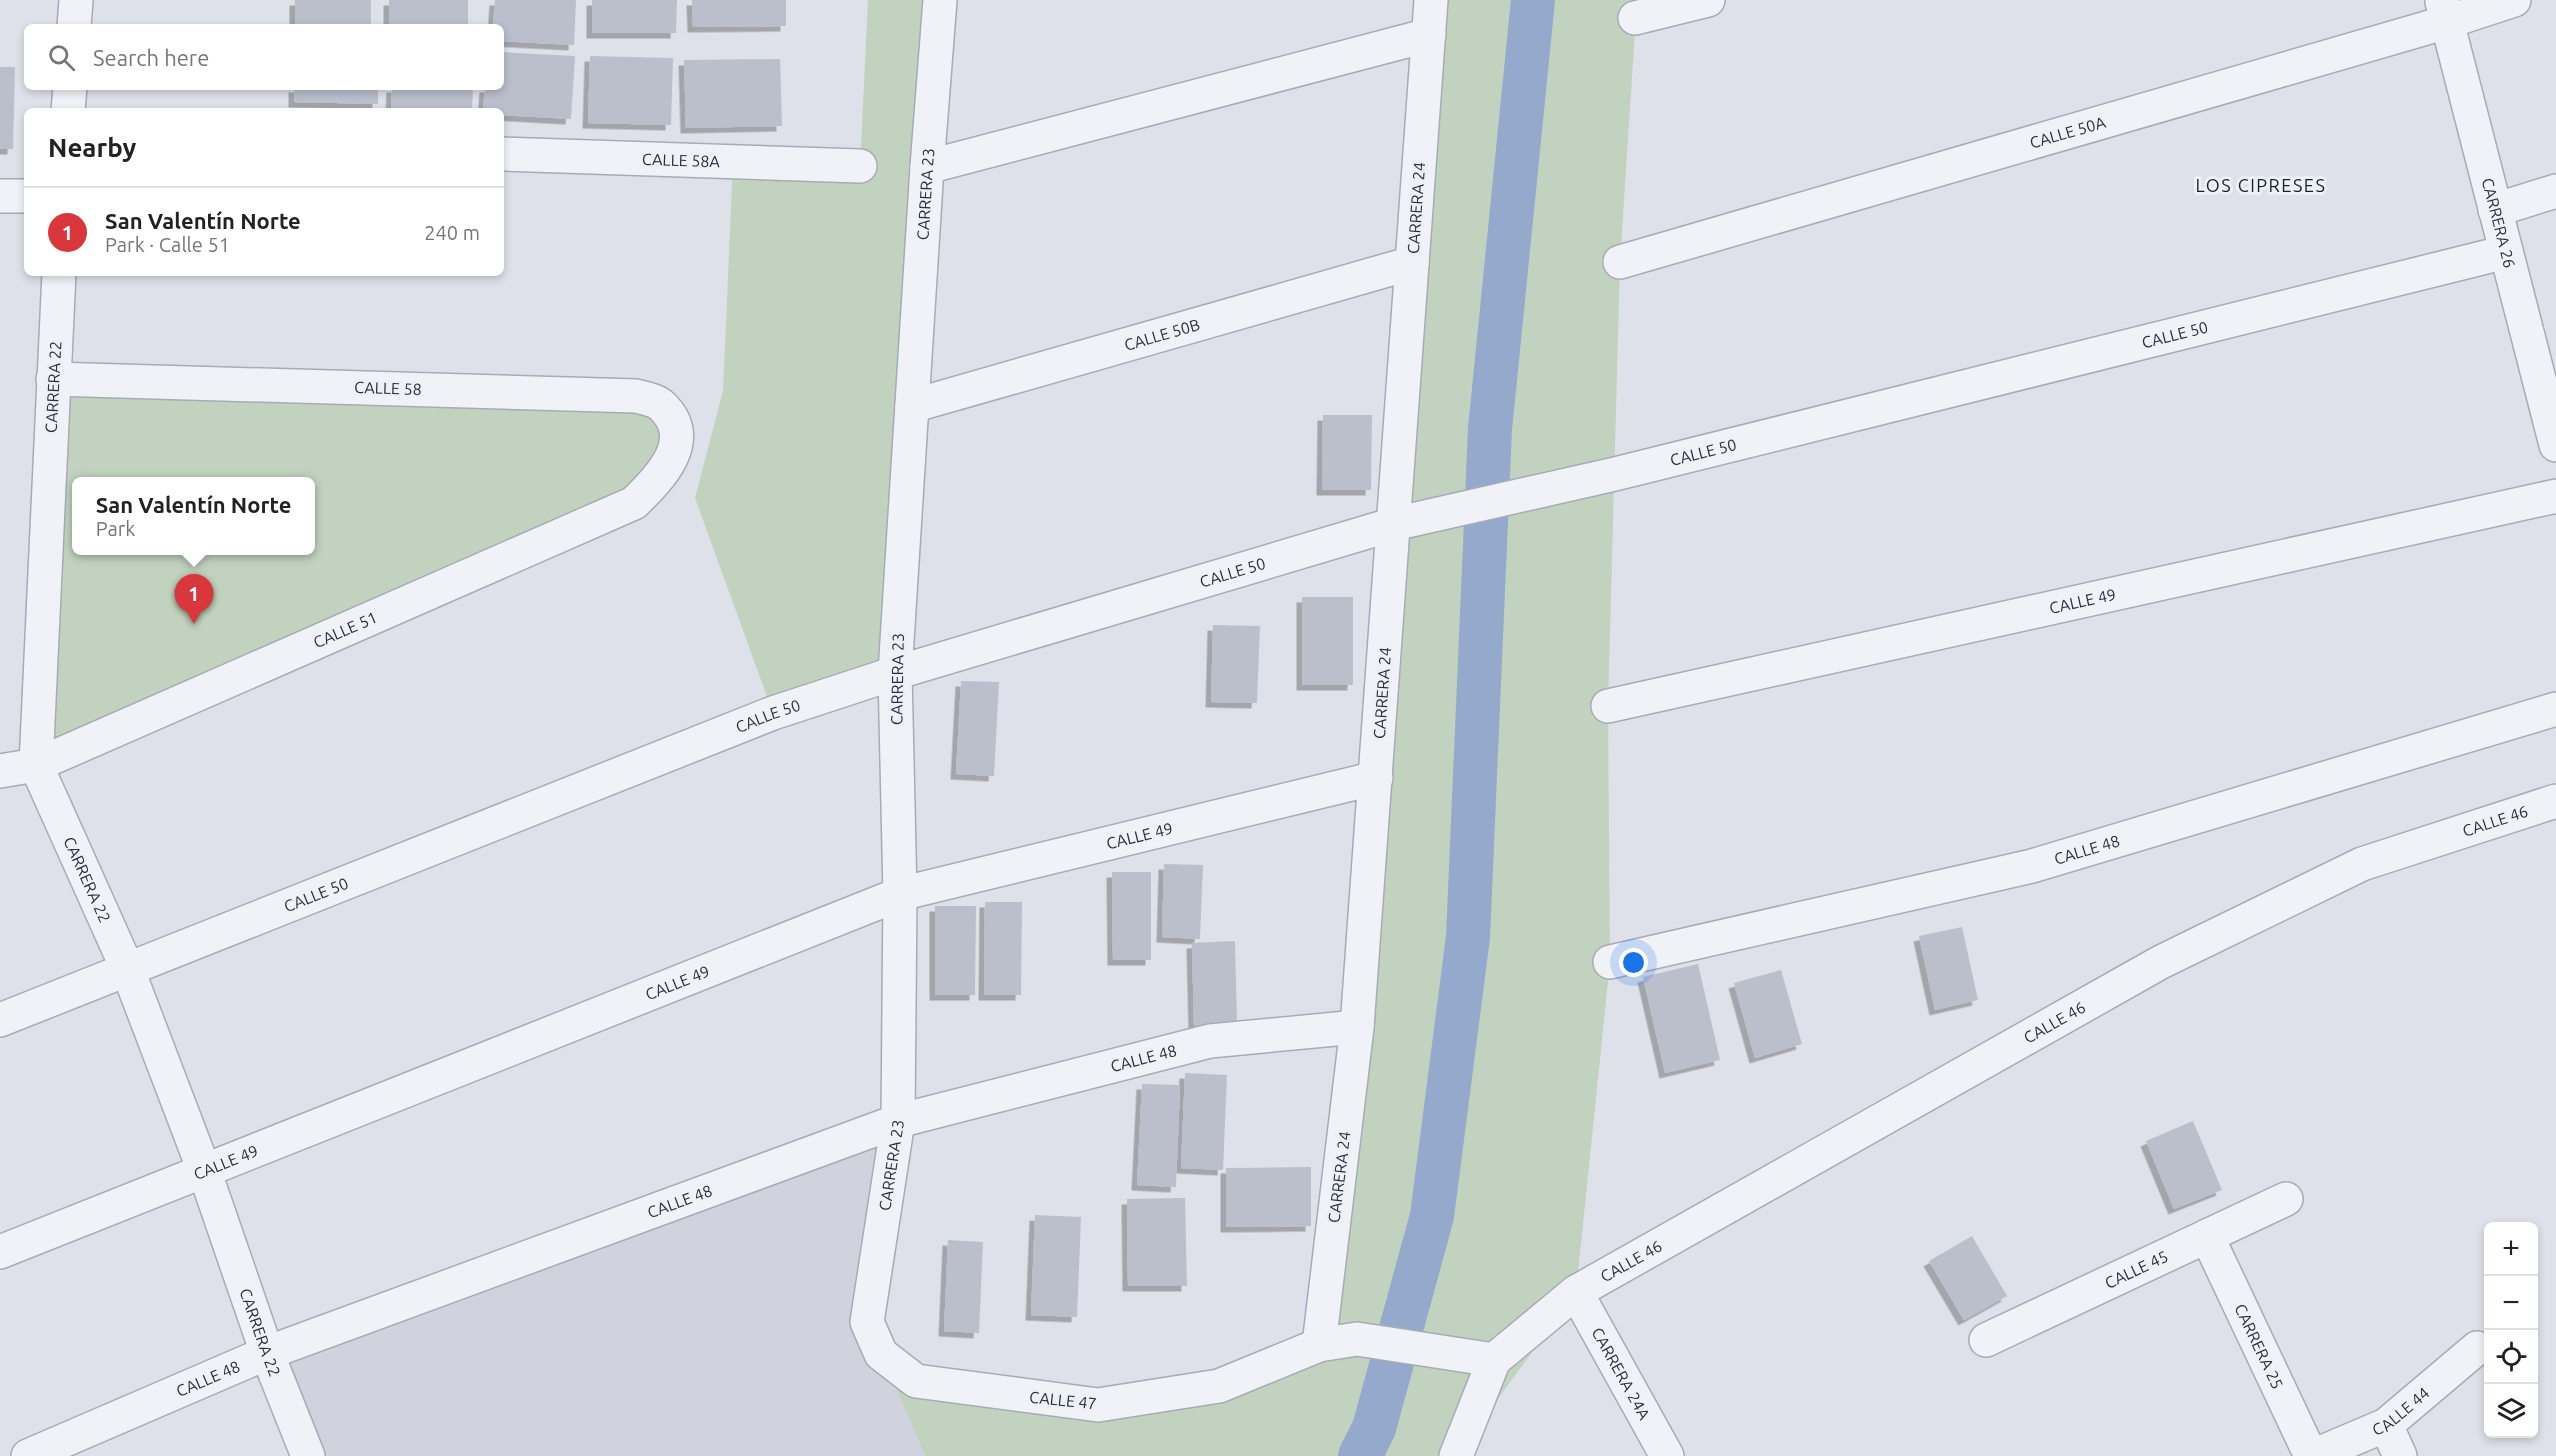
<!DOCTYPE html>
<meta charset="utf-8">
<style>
body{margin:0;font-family:Ubuntu,sans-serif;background:#f6f6f6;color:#222}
.controls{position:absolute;right:18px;bottom:18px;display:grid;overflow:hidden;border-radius:9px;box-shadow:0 3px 9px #0003}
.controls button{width:54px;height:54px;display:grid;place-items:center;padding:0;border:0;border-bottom:2px solid #e0e0e0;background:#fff;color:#222;font:30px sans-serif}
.you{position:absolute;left:1634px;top:963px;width:21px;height:21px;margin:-15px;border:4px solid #fff;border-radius:50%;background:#1a73e8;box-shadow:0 0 0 9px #1a73e833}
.badge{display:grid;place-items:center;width:39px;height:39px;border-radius:50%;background:#d9373c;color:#fff;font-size:20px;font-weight:700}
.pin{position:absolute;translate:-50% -50px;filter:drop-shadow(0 2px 3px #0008)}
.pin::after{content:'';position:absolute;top:32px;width:21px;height:18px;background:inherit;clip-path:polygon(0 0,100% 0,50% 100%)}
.popup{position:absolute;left:72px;top:477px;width:243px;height:78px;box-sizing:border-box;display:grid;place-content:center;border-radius:9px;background:#fff;filter:drop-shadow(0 2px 4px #0005);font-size:20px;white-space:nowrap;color:#767676}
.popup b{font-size:22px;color:#222}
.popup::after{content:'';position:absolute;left:50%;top:100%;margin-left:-12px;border:12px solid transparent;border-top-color:#fff}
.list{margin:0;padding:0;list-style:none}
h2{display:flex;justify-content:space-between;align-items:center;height:78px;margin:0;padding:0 24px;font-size:26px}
h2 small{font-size:20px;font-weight:400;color:#767676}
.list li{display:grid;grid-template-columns:39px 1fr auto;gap:18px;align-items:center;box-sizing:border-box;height:90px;padding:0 24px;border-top:2px solid #e0e0e0}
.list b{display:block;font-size:22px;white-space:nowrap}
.list p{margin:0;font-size:20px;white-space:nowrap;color:#767676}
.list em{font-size:20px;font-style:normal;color:#767676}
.icon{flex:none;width:33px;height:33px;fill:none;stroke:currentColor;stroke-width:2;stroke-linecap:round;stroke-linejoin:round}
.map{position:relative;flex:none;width:2556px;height:1456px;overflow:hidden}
.search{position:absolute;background:#fff;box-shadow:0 3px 9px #0003;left:24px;top:24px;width:480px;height:66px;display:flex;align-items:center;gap:15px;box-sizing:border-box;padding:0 21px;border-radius:9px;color:#767676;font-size:22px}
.panel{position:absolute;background:#fff;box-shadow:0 3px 9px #0003;left:24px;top:108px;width:480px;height:168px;border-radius:9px}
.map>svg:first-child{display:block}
</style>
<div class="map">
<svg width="2556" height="1456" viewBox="0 0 2556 1456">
<defs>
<filter id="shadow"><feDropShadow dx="-5.5" dy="5.5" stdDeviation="0" flood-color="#0004"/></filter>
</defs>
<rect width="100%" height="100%" fill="#dee1e9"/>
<!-- built -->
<path fill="#d0d3de" d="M 898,1121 L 867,1322 L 925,1456 L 308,1456 L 267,1353 Z"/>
<!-- green -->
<g fill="#c1d3be" fill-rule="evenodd">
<path d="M 868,0 L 940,0 L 895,673 L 773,713 L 695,498 L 723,391 L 733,162 L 860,166 Z"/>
<path d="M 1432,0 L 1637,0 L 1620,262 L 1608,706 L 1610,962 L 1576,1292 L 1456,1456 L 925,1456 L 881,1354 L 916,1381 L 1098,1405 L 1319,1345 Z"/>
<path d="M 53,379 L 661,404 L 656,482 L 36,765 ZM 77,482 L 311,482 L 311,550 L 77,550 Z"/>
</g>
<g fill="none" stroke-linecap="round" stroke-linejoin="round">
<!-- canal -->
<path stroke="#95a9cc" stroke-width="44" d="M 1360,1456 L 1374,1428 L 1432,1216 L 1468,937 L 1490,429 L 1533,0"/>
</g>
<!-- building -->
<g fill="#bbbfcc" filter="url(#shadow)">
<rect x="295" y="0" width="76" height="25"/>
<rect x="389" y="0" width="79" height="27"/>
<path d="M 495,0 L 576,0 L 574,45 L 501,41 L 501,27 L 493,27 Z"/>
<path d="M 592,0 L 677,0 L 676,33 L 592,33 Z"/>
<path d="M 692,0 L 786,0 L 786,26 L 693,27 Z"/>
<path d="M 501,52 L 575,56 L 571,119 L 501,115 L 501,111 L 483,111 L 485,87 L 501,87 Z"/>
<path d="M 590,56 L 673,58 L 671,125 L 588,123 Z"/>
<path d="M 780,59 L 782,126 L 686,128 L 684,60 Z"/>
<path d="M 0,67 L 15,67 L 13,149 L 0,149 Z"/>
<path d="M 294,87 L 378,87 L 378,104 L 294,102 Z"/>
<path d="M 392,87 L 473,87 L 472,110 L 391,110 Z"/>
<path d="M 1323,415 L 1372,415 L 1371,490 L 1322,490 Z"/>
<rect x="1302" y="597" width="51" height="88"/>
<path d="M 1213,625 L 1260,626 L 1257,703 L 1211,702 Z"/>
<path d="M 961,681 L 999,682 L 994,776 L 956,774 Z"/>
<path d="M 1164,864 L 1203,865 L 1200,939 L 1162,937 Z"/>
<path d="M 1112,872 L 1151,872 L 1151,960 L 1113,960 Z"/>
<path d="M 985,902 L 1022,902 L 1021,995 L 984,995 Z"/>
<path d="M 935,906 L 976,906 L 975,995 L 935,995 Z"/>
<path d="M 1962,927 L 1978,1000 L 1935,1010 L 1919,936 Z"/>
<path d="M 1235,941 L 1237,1025 L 1194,1026 L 1192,943 Z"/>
<path d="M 1698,964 L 1720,1060 L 1665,1073 L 1643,977 Z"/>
<path d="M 1781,970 L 1802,1044 L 1755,1058 L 1734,983 Z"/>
<path d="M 1185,1073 L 1227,1075 L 1223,1170 L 1181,1168 Z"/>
<path d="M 1142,1084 L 1180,1085 L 1176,1187 L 1137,1185 Z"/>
<path d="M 2193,1121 L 2222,1190 L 2174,1209 L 2146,1141 Z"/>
<path d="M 1311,1167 L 1311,1226 L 1226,1227 L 1226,1168 Z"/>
<path d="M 1185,1198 L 1187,1286 L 1128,1286 L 1127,1199 Z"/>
<path d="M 1035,1215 L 1081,1217 L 1077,1317 L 1031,1315 Z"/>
<path d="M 1972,1236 L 2007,1296 L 1964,1320 L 1929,1261 Z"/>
<path d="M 948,1240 L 983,1242 L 979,1333 L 944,1331 Z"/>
</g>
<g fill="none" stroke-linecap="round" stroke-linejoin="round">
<defs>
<g id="minor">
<path d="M 1431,0 L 1357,1027 L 1319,1345 L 1357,1339 L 1494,1360"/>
<path id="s1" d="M 2442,2 L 2556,445"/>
<path d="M 1635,18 L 1708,0"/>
<path d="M 74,27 L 76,0"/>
<path d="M 68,111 L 70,87"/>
<path id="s2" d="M 501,154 L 860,166"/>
<path d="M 927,167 L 1429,35"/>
<path d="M 0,196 L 27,196"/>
<path d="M 2495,210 L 2556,191"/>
<path id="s3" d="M 1620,262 L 2447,22 L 2514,0"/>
<path id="s4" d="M 59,273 L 36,765 L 127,968"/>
<path id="s5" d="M 912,406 L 1412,263"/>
<path id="s6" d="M 1608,706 L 2556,496"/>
<path id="s7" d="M 0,771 L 36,765 L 634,503 C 659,479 698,440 662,406 C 656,400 643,398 636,396 L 53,379"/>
<path id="s8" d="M 1610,962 L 2032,866 L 2556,709"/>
<path id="s9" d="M 2207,1236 L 2311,1456"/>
<path id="s10" d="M 0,1252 L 900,894 L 1376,778"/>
<path id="s11" d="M 1576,1292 L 1667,1456"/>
<path id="s12" d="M 1986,1340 L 2286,1199"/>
<path id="s13" d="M 1319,1345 L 1219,1386 L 1098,1405 L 916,1381 L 881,1354 L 867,1322 L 898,1121 L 900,894 L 895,673 L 1394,524 L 1615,474 L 2506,252"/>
<path d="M 2386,1425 L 2400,1456"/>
<path id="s14" d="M 28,1456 L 267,1353 L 898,1121 L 1210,1041 L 1357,1027"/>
<path id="s15" d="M 1456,1456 L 1494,1360 L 1576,1292 L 2161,962 L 2362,864 L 2556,801"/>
<path id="s16" d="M 2313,1456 L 2386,1425 L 2477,1348"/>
</g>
<g id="tertiary">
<path id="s17" d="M 127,968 L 204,1170 L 267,1353 L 308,1456"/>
<path id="s18" d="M 0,1020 L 773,713 L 895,673 L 927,167 L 940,0"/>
</g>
</defs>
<!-- minor casing -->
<use href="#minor" stroke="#a7abb7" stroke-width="36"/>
<!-- tertiary casing -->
<use href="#tertiary" stroke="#a7abb7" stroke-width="36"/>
<!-- minor -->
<use href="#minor" stroke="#f1f2f7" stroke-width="33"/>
<!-- tertiary -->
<use href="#tertiary" stroke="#f1f2f7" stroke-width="33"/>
</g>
<g text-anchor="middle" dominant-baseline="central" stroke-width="6" stroke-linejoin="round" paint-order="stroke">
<!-- street labels -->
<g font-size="16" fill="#262c41" stroke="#edf0f6">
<text stroke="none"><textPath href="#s3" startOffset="466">CALLE 50A</textPath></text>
<text stroke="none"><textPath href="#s2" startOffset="180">CALLE 58A</textPath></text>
<text stroke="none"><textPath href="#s18" startOffset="1440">CARRERA 23</textPath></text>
<text transform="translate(1416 208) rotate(-86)">CARRERA 24</text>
<text stroke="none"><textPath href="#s1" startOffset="228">CARRERA 26</textPath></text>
<text stroke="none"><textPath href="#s13" startOffset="2469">CALLE 50</textPath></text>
<text stroke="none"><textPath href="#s5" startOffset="260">CALLE 50B</textPath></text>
<text transform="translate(53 387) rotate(-87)">CARRERA 22</text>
<text transform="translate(388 388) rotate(2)">CALLE 58</text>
<text stroke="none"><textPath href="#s13" startOffset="1983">CALLE 50</textPath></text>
<text stroke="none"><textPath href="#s13" startOffset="1497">CALLE 50</textPath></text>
<text stroke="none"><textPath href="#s6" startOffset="486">CALLE 49</textPath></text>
<text stroke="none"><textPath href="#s7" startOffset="374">CALLE 51</textPath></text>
<text transform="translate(897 679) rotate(-89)">CARRERA 23</text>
<text transform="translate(1382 693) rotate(-86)">CARRERA 24</text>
<text stroke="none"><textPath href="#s18" startOffset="826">CALLE 50</textPath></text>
<text stroke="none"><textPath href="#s15" startOffset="1245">CALLE 46</textPath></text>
<text stroke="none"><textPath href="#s10" startOffset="1215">CALLE 49</textPath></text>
<text stroke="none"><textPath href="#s8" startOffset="490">CALLE 48</textPath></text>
<text stroke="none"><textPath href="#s4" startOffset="618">CARRERA 22</textPath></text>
<text stroke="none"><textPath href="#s18" startOffset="340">CALLE 50</textPath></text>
<text stroke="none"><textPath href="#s10" startOffset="729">CALLE 49</textPath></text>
<text stroke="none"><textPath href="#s15" startOffset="759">CALLE 46</textPath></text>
<text stroke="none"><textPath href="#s14" startOffset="1186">CALLE 48</textPath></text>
<text stroke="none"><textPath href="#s10" startOffset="243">CALLE 49</textPath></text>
<text stroke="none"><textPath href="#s13" startOffset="652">CARRERA 23</textPath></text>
<text transform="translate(1339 1177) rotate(-83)">CARRERA 24</text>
<text stroke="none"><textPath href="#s14" startOffset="700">CALLE 48</textPath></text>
<text stroke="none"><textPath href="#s15" startOffset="273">CALLE 46</textPath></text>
<text stroke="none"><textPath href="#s12" startOffset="166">CALLE 45</textPath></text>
<text stroke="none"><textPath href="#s17" startOffset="388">CARRERA 22</textPath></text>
<text stroke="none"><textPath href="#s9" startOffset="122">CARRERA 25</textPath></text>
<text stroke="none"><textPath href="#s11" startOffset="93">CARRERA 24A</textPath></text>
<text stroke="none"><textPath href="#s14" startOffset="196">CALLE 48</textPath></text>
<text transform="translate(1063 1400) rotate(6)">CALLE 47</text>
<text stroke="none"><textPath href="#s16" startOffset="99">CALLE 44</textPath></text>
</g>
<!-- neighbourhood labels -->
<g font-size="18" letter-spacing="1.5" fill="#181e31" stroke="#edf0f6">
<text x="2261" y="185">LOS CIPRESES</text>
</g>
</g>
</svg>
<div class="controls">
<button>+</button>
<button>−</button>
<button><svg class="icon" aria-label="locate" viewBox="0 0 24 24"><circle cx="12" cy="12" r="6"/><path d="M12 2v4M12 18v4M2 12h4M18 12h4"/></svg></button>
<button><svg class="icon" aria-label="layers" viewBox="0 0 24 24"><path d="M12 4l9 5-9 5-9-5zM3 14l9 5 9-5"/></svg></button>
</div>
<div class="you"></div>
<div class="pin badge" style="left:194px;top:624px">1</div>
<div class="popup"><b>San Valentín Norte</b>Park</div>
<div class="search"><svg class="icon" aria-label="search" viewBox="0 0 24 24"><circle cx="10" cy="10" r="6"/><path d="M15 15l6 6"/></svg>Search here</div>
<section class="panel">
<h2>Nearby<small></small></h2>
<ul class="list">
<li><span class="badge">1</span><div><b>San Valentín Norte</b><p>Park · Calle 51</p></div><em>240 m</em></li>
</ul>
</section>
</div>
